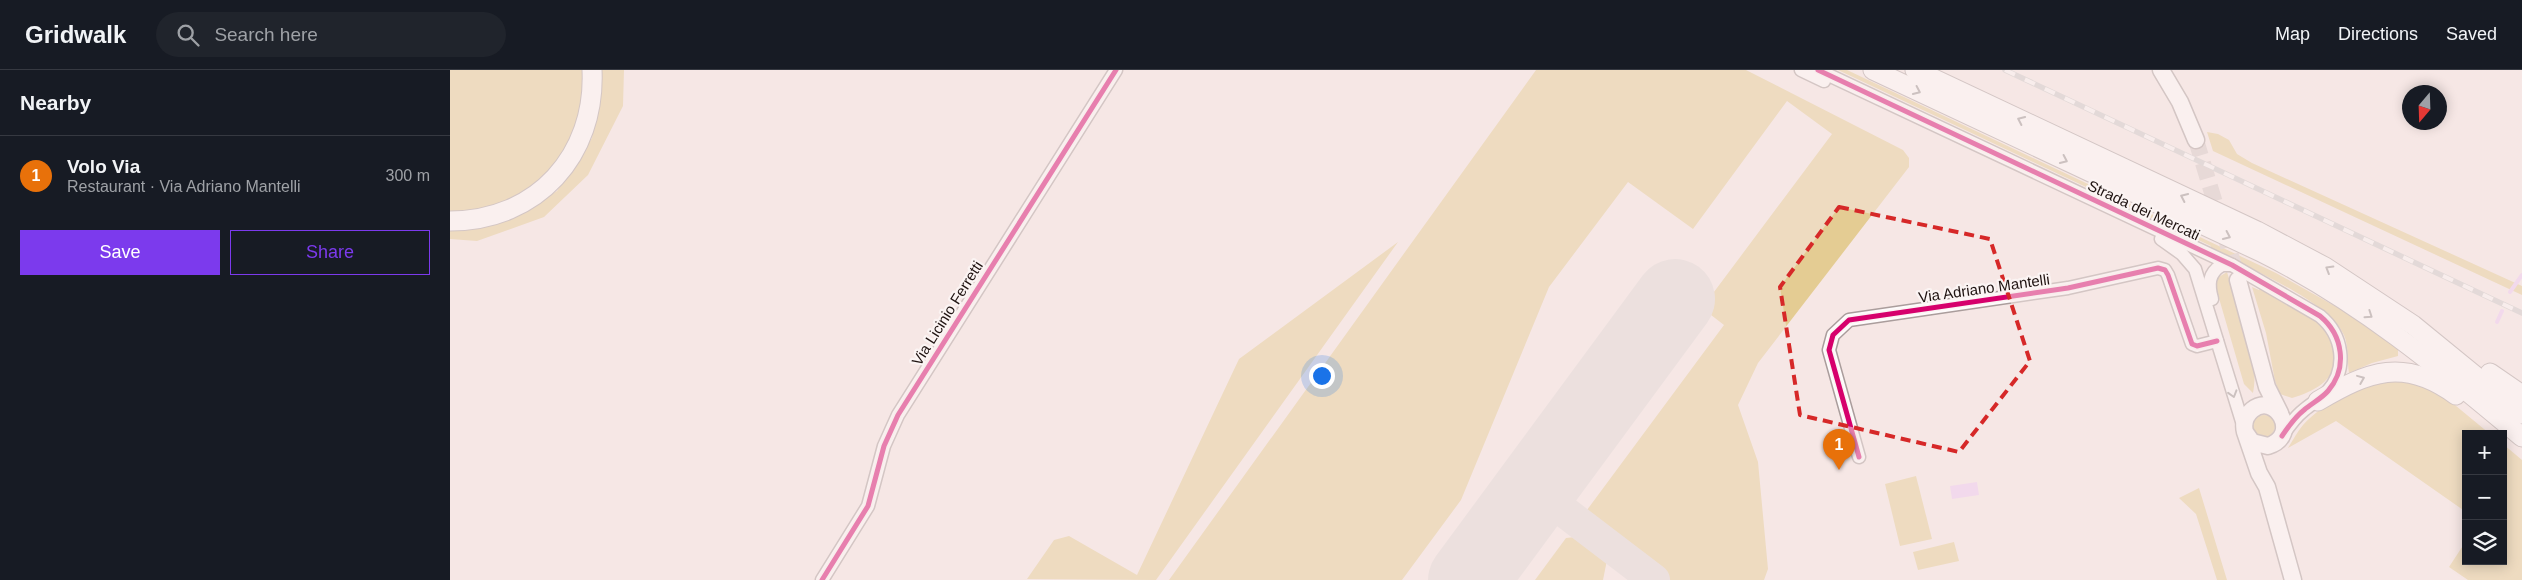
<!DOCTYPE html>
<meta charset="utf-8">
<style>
body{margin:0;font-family:Arial,sans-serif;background:#20242c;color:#f1f3f6}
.controls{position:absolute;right:15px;bottom:15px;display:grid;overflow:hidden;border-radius:0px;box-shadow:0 2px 12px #0003}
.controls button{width:45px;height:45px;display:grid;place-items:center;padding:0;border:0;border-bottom:1px solid #363941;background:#171b24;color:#f1f3f6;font:25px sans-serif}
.compass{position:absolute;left:1952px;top:15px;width:45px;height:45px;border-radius:50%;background:#171b24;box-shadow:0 2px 12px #0003;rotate:199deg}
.you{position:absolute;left:871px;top:305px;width:18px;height:18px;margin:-12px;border:4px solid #fff;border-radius:50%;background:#1a73e8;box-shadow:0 0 0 8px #1a73e833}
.badge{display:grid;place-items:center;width:32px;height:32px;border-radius:50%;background:#7c3aed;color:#fff;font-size:16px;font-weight:700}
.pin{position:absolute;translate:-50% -41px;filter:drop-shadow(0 1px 2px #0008)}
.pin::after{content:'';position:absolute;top:26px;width:18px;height:15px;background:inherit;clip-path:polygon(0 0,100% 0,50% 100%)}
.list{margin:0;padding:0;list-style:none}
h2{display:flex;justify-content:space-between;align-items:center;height:65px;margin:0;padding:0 20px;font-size:21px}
h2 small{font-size:16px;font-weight:400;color:#9ea1a6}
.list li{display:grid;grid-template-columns:32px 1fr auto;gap:15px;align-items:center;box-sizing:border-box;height:80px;padding:0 20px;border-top:1px solid #363941}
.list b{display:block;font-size:19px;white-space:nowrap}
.list p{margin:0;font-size:16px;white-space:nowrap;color:#9ea1a6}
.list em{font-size:16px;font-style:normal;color:#9ea1a6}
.actions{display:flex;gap:10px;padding:15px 20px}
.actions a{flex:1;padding:11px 0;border:1px solid #7c3aed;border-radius:0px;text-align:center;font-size:18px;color:#7c3aed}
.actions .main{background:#7c3aed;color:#fff}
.icon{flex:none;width:28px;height:28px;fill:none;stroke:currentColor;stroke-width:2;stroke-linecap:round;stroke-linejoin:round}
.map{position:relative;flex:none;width:2072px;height:510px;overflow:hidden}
header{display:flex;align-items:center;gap:30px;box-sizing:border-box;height:70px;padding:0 25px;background:#171b24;border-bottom:1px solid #363941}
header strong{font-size:24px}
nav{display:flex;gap:28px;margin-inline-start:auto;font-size:18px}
.search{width:350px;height:45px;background:#20242c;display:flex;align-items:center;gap:12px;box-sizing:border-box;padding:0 18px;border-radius:28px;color:#9ea1a6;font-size:19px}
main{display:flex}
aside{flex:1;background:#171b24}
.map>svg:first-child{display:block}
</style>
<header>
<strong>Gridwalk</strong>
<div class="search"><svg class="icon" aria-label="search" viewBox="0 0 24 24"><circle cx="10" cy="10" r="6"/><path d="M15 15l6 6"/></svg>Search here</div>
<nav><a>Map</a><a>Directions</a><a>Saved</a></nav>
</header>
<main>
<aside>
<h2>Nearby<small></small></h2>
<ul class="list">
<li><span class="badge" style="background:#e8710a">1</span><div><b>Volo Via</b><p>Restaurant · Via Adriano Mantelli</p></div><em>300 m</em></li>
</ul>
<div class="actions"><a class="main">Save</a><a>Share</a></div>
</aside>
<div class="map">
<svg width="2072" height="510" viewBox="0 0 2072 510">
<rect width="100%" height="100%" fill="#f6e7e5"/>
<!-- green -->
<g fill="#e4cc93">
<path d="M 0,0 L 133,0 C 133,10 134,21 133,31 C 126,82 85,128 35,139 C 24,141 11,141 0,142 Z"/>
<path d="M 150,0 L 174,0 L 173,36 L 138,105 L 94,147 L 27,171 L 0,169 L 0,158 L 59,149 L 107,121 L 142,68 Z"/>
<path d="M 1086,0 L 1296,0 L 1453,80 L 1459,88 L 1459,97 L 1308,293 L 1288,335 L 1308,392 L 1318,499 L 1314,510 L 1219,510 L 1134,444 L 1274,255 L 1252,238 L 1382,64 L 1337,31 L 1243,159 L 1178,112 L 1099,217 L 1011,430 L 952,510 L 719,510 Z"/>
<path d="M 1388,0 L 1397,0 L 1826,203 L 1892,240 L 1948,279 L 1948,286 L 1922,293 L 1899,303 C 1897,290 1899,277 1894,265 C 1879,231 1793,195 1760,179 L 1761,176 Z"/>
<path d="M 1757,62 L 1768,64 L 1779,70 L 1787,84 L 1802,93 L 2072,216 L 2072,225 L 1763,81 Z"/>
<path d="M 948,172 L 706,510 L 577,509 L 604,470 L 619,466 L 687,505 L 789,289 Z"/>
<path d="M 1777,202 C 1787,235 1811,289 1803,323 L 1794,314 L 1766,218 L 1767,208 Z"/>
<path d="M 1802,217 L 1809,220 L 1811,217 C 1831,229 1860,240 1876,258 C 1880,263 1881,270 1883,276 C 1893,306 1867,321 1842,328 L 1830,324 L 1825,311 L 1816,263 Z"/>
<path d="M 1940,311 L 1964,313 L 1994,326 L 2040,364 L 2016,364 L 2016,442 L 1886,351 L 1838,378 C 1843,370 1847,362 1853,355 C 1874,332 1910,316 1940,311 Z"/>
<circle cx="1814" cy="356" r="11"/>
<path d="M 2053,374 L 2072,390 L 2072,510 L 2018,510 L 1999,497 L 2016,471 L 2016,491 L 2053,491 Z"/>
<path d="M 1466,406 L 1482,469 L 1450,476 L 1435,414 Z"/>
<path d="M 1749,418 L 1777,510 L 1767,510 L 1746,444 L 1729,428 Z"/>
<path d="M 1134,466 L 1158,485 L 1153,510 L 1085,510 L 1116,468 Z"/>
<path d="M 1504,472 L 1509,491 L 1468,500 L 1463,482 Z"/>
</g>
<!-- water -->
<path fill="#eec8f3" d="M 1527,412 L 1529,425 L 1502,429 L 1500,416 Z"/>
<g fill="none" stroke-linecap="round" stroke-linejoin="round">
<!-- stream -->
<g stroke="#eec8f3" stroke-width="4">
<path d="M 2060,222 L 2072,205"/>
<path d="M 2047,252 L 2052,241"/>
</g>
<!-- taxiway -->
<path stroke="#e1d8d6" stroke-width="32" d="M 1064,447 C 1076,434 1091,430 1107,436 L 1204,510"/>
<!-- runway -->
<path stroke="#e1d8d6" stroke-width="80" d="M 1018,510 L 1225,229"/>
<!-- major-tunnel -->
<path stroke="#d6c7c5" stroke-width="16" stroke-dasharray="16 8" stroke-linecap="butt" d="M 1746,70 L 1788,209"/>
<defs>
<g id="minor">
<path d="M 1351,0 L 1374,11"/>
<path d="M 1368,0 L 1782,195 L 1870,246 C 1893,265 1898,298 1878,321 C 1871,329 1862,333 1854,340 C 1845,347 1838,357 1832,366"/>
<path d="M 1711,169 L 1732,184 L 1745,199 L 1794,358"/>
<path d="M 1762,229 C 1758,215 1758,203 1772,195 L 1782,195"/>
<path d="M 1409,387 L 1379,280 L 1383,265 L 1399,250 L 1618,218 L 1708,198 L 1715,200 L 1718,205 L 1742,274 L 1747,276 L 1767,271"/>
<path d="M 372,510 L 418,436 L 434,376 L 448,345 L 666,0"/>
</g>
<g id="major">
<path d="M 1711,0 L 1730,32 L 1746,70"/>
<path d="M 1788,210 L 1817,317 L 1830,343"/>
<path d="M 1795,362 L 1802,372 L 1818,376 C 1852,365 1825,321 1802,340 C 1795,346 1793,354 1795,362 L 1809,403 L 1817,417 L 1843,510"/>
</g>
<g id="highway">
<path d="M 1423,0 L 1811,182 C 1908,230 1990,298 2072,367"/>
<path d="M 1465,0 L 1807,161 L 1875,197 L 1963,255 L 2072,344"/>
<path d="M 0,151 C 87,151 146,85 142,0"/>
<path d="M 2040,303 L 2072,325"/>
<path d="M 1868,331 C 1919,301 1954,287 2006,325"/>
</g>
</defs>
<!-- minor casing -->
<use href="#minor" stroke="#aa9d9c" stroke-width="15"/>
<!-- major casing -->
<use href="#major" stroke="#aa9d9c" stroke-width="19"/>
<!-- highway casing -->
<use href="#highway" stroke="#aa9d9c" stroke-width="21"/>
<!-- minor -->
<use href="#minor" stroke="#fefbfb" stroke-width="12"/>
<!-- major -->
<use href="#major" stroke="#fefbfb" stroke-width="16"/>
<!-- highway -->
<use href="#highway" stroke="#fefbfb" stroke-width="19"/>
<defs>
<path id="rail" d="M 1555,0 L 2072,243"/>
</defs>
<!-- rail casing -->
<use href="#rail" stroke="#ccc8c7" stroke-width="5.5"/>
<!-- rail -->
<use href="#rail" stroke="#fbf4f3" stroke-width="4" stroke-dasharray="11" stroke-linecap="butt"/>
<defs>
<g id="cycleway">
<path d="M 1368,0 L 1782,195 L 1870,246 C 1893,265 1898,298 1878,321 C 1871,329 1862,333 1854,340 C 1845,347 1838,357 1832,366"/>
<path d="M 1409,387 L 1379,280 L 1383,265 L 1399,250 L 1618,218 L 1708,198 L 1715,200 L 1718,205 L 1742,274 L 1747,276 L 1767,271"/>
<path d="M 372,510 L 418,436 L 434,376 L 448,345 L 666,0"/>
</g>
</defs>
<!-- cycleway casing -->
<use href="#cycleway" stroke="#fbf4f3" stroke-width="8"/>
<!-- cycleway -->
<use href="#cycleway" stroke="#d6006c" stroke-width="5"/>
</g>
<!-- one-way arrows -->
<defs><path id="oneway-chevron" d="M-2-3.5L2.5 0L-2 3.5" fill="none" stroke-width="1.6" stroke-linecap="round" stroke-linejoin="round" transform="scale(1.25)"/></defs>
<g stroke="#9a9392">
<use href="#oneway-chevron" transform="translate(1467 21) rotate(25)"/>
<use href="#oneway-chevron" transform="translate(1571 50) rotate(-155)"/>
<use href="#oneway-chevron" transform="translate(1614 90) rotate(25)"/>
<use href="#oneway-chevron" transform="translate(1734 127) rotate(-155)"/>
<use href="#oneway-chevron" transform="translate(1777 166) rotate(25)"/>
<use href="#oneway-chevron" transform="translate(1879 199) rotate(-149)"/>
<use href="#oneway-chevron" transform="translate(1919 245) rotate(34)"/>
<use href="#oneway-chevron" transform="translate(1911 309) rotate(-22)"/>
<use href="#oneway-chevron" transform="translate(1783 324) rotate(73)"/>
</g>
<!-- marked area -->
<path d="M0 0H2072V510H0ZM 1389,137 L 1540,169 L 1580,291 L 1509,382 L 1350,345 L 1330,217 Z" fill="#f6e7e5" fill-opacity=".55" fill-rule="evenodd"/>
<path fill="none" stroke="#d62828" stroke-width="4" stroke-dasharray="10 6" stroke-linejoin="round" d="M 1389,137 L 1540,169 L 1580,291 L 1509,382 L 1350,345 L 1330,217 Z"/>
<g text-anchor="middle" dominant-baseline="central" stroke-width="4.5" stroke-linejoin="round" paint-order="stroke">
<!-- street labels -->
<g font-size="15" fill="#1f1311" stroke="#fbf4f3">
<text transform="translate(1694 140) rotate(25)">Strada dei Mercati</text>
<text transform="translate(1534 218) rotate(-8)">Via Adriano Mantelli</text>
<text transform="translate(497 243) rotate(-58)">Via Licinio Ferretti</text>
</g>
</g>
</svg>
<div class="controls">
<button>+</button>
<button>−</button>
<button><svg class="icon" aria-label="layers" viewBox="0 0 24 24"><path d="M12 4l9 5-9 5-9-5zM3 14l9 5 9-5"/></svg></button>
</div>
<svg class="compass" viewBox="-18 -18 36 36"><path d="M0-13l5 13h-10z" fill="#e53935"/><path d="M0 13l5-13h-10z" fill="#9ea1a6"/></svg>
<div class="you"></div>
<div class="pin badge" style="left:1389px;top:400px;background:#e8710a">1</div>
</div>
</main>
